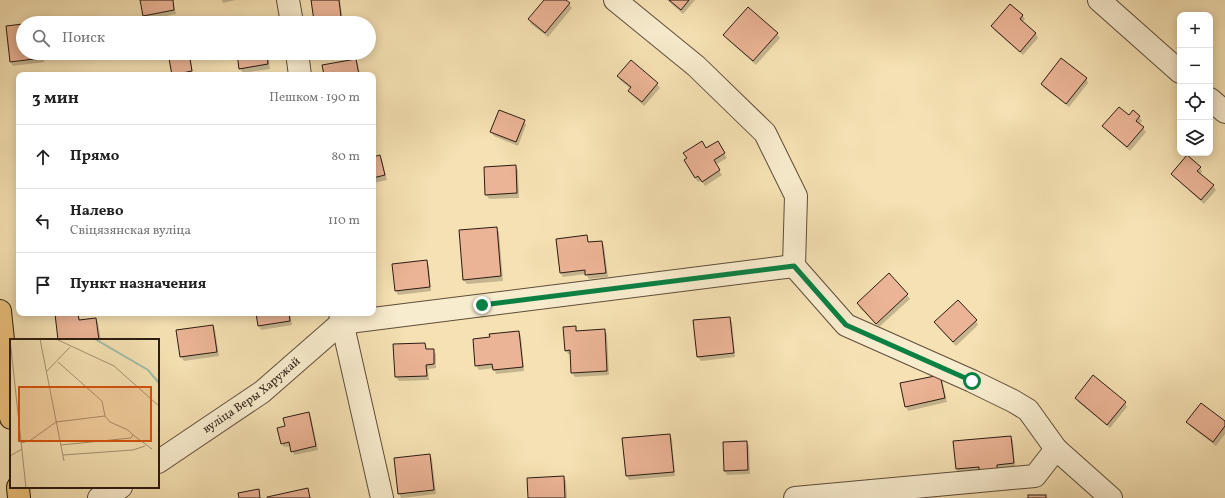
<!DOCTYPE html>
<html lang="ru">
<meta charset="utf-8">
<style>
body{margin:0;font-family:Vollkorn,serif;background:#f2f2f2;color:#222}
.controls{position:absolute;right:12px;top:12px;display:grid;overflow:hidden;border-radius:8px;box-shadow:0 2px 10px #0003}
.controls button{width:36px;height:36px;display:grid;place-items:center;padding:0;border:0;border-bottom:1px solid #e0e0e0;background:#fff;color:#222;font:20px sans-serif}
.stop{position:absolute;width:12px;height:12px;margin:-9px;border:3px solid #0b8043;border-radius:50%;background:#fff}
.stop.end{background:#0b8043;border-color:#fff;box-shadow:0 1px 4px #0008}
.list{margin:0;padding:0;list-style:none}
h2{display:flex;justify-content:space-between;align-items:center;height:52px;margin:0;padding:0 16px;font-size:17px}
h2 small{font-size:13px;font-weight:400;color:#767676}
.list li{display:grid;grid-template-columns:26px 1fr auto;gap:12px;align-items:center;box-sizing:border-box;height:64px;padding:0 16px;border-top:1px solid #e0e0e0}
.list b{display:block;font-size:15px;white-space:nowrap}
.list p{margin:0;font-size:13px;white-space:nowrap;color:#767676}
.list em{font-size:13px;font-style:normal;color:#767676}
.icon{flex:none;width:22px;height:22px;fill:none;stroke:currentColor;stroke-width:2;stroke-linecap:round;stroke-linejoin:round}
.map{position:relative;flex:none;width:1225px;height:498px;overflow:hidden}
.search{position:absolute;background:#fff;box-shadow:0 2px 10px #0003;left:16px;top:16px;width:360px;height:44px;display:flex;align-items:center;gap:10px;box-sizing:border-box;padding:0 14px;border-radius:22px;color:#767676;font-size:15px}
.panel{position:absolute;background:#fff;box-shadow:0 2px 10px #0003;left:16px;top:72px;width:360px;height:244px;border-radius:8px}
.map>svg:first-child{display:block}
</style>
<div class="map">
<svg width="1225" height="498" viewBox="0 0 1225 498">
<rect width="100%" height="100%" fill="#f5e1b3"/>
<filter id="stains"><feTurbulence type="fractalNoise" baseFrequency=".005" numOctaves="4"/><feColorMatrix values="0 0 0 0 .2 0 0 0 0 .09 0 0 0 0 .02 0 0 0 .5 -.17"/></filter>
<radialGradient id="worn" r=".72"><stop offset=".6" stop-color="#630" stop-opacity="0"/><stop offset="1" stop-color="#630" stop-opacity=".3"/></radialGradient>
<!-- shadow -->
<g fill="#0003">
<path d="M 141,0 L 173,0 L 176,14 L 146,20 L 144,16 Z"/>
<path d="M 222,0 L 236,0 L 223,3 Z"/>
<path d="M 312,0 L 340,0 L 343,21 L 331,23 L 316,23 L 315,21 Z"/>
<path d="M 545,0 L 565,0 L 569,4 L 572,8 L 548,37 L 531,24 L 529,19 Z"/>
<path d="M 667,0 L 695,0 L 683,14 Z"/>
<path d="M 1022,15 L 1025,19 L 1022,22 L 1036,34 L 1038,38 L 1023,55 L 994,30 L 992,26 Z"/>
<path d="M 23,25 L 23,53 L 43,53 L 44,62 L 13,66 L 11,62 Z"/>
<path d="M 777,34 L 780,38 L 756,65 L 727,39 L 725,35 Z"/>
<path d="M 105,53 L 119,53 L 116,59 Z"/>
<path d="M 169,53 L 193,53 L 190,54 L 193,75 L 173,75 Z"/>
<path d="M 238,53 L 268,53 L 270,69 L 243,73 L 240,68 Z"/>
<path d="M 355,60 L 358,64 L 360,75 L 325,75 Z"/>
<path d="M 618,76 L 657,84 L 660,88 L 644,106 L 632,95 L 629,91 L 631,89 L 620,80 Z"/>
<path d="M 1086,78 L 1088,83 L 1069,107 L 1044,88 L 1042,84 Z"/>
<path d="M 1129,116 L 1139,117 L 1142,121 L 1139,125 L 1143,128 L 1146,132 L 1130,151 L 1106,130 L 1104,126 Z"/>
<path d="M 524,121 L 526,125 L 518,146 L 494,136 L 491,132 Z"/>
<path d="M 717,142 L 727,158 L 715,165 L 722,175 L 705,186 L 701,180 L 698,182 L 685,161 Z"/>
<path d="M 380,156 L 382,160 L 387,180 L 373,183 L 373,158 Z"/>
<path d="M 515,166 L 518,170 L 519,198 L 489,199 L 486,194 Z"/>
<path d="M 1200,167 L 1202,172 L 1200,174 L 1213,186 L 1216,190 L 1204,204 L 1175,178 L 1172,174 Z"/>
<path d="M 496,228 L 499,232 L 503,281 L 467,284 L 464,280 Z"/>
<path d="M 586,236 L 589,243 L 602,242 L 604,246 L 608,277 L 589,279 L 586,274 L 563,277 L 561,273 Z"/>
<path d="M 426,262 L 429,266 L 431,291 L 398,295 L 396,291 Z"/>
<path d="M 907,295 L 910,299 L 879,327 L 860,308 L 858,303 Z"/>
<path d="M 958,302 L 976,321 L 978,325 L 956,346 L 938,327 L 936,322 Z"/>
<path d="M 68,313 L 78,313 L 80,321 L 96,319 L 98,323 L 101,340 L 59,340 Z"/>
<path d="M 257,313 L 290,313 L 292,325 L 261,330 L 259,326 Z"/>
<path d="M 729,318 L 732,322 L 735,357 L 701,361 L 698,357 Z"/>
<path d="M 213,326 L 215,330 L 219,356 L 184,361 L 181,357 Z"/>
<path d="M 575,327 L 578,332 L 604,330 L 607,334 L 609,375 L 575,377 L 572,373 L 571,354 L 568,354 L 566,350 Z"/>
<path d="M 518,332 L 521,336 L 524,371 L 496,374 L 494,368 L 479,370 L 476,365 L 491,338 Z"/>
<path d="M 425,344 L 427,350 L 433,350 L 436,354 L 436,368 L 428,369 L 429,380 L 399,381 L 396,377 L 394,345 Z"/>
<path d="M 940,376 L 942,380 L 947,402 L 908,411 L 906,406 Z"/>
<path d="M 1076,398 L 1125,403 L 1127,407 L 1110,428 L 1078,402 Z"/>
<path d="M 308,413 L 311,417 L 318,450 L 294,455 L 291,446 L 284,447 L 282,443 L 286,427 Z"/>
<path d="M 1187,422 L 1225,422 L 1225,434 L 1216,446 L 1190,426 Z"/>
<path d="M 670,435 L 672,439 L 675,476 L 629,480 L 627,476 Z"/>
<path d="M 1010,437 L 1013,441 L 1015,467 L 959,473 L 957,469 Z"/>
<path d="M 747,442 L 749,446 L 750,474 L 727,475 L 725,471 L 724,443 Z"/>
<path d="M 430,455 L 432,459 L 436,494 L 401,498 L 399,493 Z"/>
<path d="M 563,477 L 566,481 L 567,498 L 529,498 Z"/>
</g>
<!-- building -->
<g fill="#ebb496" stroke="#2b1b11">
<path d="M 140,0 L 173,0 L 174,10 L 143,16 Z"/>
<path d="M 311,0 L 339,0 L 341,17 L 314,21 Z"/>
<path d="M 544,0 L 566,0 L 570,3 L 545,33 L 528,19 Z"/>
<path d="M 669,0 L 689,0 L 681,10 Z"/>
<path d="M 1010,4 L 1023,15 L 1020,19 L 1036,33 L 1020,52 L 991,26 Z"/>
<path d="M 748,7 L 778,33 L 753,61 L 723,35 Z"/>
<path d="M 23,24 L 23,53 L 42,53 L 42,58 L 10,62 L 6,26 Z"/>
<path d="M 168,53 L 189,53 L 192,71 L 172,75 Z"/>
<path d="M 237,53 L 267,53 L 268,64 L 239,69 Z"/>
<path d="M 1061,58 L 1087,78 L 1066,104 L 1041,84 Z"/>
<path d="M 356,59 L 359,75 L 324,75 L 322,65 Z"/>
<path d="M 631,60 L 658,83 L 642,102 L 628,91 L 631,87 L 617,76 Z"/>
<path d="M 1119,107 L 1129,115 L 1133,110 L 1140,116 L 1136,121 L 1144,127 L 1127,147 L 1102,126 Z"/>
<path d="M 499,110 L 525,120 L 516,142 L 490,132 Z"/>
<path d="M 702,141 L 706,148 L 718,141 L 725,153 L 714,160 L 720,170 L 702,182 L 698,176 L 695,178 L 684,160 L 687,158 L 683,153 Z"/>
<path d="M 380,155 L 385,175 L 373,178 L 373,157 Z"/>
<path d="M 1187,155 L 1201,167 L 1197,171 L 1214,185 L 1201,200 L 1171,174 Z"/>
<path d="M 516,165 L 517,193 L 485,195 L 484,167 Z"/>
<path d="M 497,227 L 501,276 L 463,280 L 459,230 Z"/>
<path d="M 587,235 L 588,242 L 602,241 L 606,273 L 585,275 L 585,270 L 560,273 L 556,239 Z"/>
<path d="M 427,260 L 430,287 L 395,291 L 392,264 Z"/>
<path d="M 889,273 L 908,294 L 876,324 L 857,303 Z"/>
<path d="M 958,300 L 977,320 L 953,342 L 934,322 Z"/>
<path d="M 61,313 L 78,313 L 79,320 L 96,318 L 99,340 L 58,340 L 55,314 Z"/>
<path d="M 256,313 L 289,313 L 290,321 L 258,326 Z"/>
<path d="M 730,317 L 734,353 L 697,357 L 693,320 Z"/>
<path d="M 213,325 L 217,352 L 180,357 L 176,330 Z"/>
<path d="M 576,326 L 576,331 L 605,329 L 607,371 L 571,373 L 570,350 L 565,351 L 563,327 Z"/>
<path d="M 519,331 L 523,367 L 493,370 L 492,364 L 475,366 L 473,339 L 490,337 L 489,334 Z"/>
<path d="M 425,343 L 426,349 L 434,349 L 434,364 L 426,365 L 427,376 L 395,377 L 393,344 Z"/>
<path d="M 940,375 L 945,398 L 905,407 L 900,383 Z"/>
<path d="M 1093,375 L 1126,402 L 1107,425 L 1075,398 Z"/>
<path d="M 1201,403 L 1225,421 L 1225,426 L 1213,442 L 1186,422 Z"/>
<path d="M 309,412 L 316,446 L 291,452 L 289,442 L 281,444 L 277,428 L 285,426 L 283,418 Z"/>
<path d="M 670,434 L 674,472 L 626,476 L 622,438 Z"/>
<path d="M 1011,436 L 1014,463 L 997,465 L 997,470 L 979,471 L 979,467 L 956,469 L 953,441 Z"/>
<path d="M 747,441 L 748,470 L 724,471 L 723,442 Z"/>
<path d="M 430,454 L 434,490 L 398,494 L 394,458 Z"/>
<path d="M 564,476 L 565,498 L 528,498 L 527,478 Z"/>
<path d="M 308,488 L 310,498 L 267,498 L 267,497 Z"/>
<path d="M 259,489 L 260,498 L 239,498 L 238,493 Z"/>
<rect x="1028" y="495" width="18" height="3"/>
</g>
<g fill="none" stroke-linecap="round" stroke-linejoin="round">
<defs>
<g id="street">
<path d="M 288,0 L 292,23"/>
<path d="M 615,0 L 696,66 L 765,133 L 796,196 L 794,266 L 846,325 L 972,381 L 1013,401 L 1028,410 L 1056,449 L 1035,476 L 795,498"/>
<path d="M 1099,0 L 1180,72"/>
<path d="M 297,53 L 300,75"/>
<path d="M 1210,99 L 1225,112"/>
<path d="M 340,313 L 382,498"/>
<path d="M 1056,449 L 1111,498"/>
<path id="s1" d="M 158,462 L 262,392 L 341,323 L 794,266"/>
<path d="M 99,498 L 110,494 L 121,487"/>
</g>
<g id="primary">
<path d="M 0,311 L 11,418"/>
<path d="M 18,487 L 19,498"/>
</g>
</defs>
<!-- street casing -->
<use href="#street" stroke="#5e4c3a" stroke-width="24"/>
<!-- primary casing -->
<use href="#primary" stroke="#2b1b11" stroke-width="24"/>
<!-- street -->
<use href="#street" stroke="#f8ecce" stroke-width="22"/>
<!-- primary -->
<use href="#primary" stroke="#eac07a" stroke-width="22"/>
</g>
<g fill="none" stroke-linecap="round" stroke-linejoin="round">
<!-- route -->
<path stroke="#0b8043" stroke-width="5" d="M 482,305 L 794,266 L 846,325 L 972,381"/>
</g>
<g text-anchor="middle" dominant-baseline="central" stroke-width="3" stroke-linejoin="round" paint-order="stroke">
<!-- street labels -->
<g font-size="12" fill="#2b1b11" stroke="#f8ecce">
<text stroke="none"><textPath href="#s1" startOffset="115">вуліца Веры Харужай</textPath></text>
</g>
</g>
<!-- overview -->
<g transform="translate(10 339)">
<rect width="149" height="149" fill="#f5e1b3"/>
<path fill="none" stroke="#9dbea9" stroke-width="2" d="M 85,0 L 138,31 L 149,44"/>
<path fill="none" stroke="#a49272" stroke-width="1" d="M 0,0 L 16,149M 30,0 L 54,122M 46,0 L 104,27 L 149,67M 48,23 L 92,62 L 95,77 L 100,83 L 118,91 L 123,96 L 121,99 L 51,106M 37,32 L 60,8M 123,96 L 142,110M 11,104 L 21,101 L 46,83 L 95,77M 53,116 L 123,111 L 135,107M 0,117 L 12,110"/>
<path fill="#d5530c" fill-opacity="0.15" stroke="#d5530c" stroke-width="2" d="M 9,48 L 141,48 L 141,102 L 9,102 Z"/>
<rect width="149" height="149" fill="none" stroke="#2b1b11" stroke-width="2"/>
</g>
<rect width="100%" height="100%" filter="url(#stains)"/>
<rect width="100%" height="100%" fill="url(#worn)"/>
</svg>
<div class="controls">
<button>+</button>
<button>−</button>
<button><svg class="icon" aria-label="locate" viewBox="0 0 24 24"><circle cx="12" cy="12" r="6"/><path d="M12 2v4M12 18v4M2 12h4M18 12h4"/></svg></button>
<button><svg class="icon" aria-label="layers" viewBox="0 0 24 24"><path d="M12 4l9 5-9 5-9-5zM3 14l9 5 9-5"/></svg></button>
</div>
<div class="stop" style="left:972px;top:381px"></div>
<div class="stop end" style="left:482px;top:305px"></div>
<div class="search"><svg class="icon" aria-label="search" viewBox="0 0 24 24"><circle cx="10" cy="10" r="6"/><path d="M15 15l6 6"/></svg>Поиск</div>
<section class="panel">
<h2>3 мин<small>Пешком · 190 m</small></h2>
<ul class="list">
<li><svg class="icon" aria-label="ahead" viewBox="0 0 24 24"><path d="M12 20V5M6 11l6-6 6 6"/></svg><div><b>Прямо</b></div><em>80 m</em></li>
<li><svg class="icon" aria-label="left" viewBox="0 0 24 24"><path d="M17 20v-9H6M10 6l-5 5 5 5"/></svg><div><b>Налево</b><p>Свіцязянская вуліца</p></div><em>110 m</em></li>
<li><svg class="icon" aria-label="arrive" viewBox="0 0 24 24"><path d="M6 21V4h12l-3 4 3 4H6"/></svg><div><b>Пункт назначения</b></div></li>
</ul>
</section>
</div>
